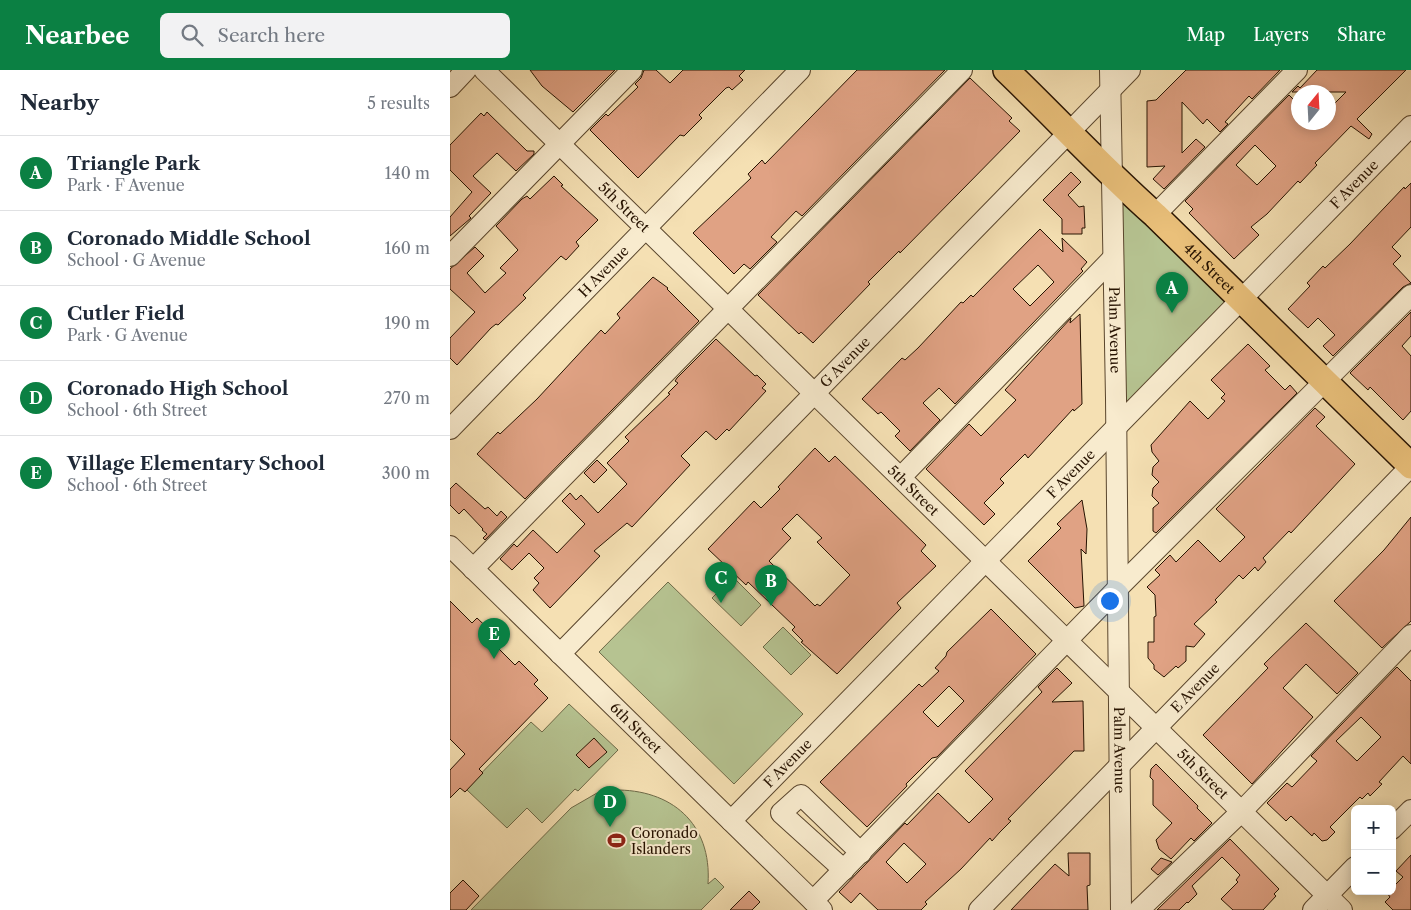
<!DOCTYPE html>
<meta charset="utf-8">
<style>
body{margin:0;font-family:"Libre Caslon Text",serif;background:#f2f2f3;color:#1f2937}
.controls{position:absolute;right:15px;bottom:15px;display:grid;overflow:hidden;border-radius:8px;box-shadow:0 2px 12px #0003}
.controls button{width:45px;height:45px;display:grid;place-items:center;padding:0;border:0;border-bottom:1px solid #e0e1e3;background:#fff;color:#1f2937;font:25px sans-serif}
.compass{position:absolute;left:841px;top:15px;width:45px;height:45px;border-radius:50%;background:#fff;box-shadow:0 2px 12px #0003;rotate:18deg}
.you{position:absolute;left:659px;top:530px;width:18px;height:18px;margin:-12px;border:4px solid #fff;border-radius:50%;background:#1a73e8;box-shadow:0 0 0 8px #1a73e833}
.badge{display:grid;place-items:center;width:32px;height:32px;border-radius:50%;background:#0b8043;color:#fff;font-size:16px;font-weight:700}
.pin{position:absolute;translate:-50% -41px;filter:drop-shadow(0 1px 2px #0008)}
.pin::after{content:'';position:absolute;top:26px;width:18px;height:15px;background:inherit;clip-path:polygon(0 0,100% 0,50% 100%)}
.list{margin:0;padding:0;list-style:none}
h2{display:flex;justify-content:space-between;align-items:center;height:65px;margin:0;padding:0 20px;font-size:21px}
h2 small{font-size:16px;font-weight:400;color:#747a83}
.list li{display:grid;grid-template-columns:32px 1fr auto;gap:15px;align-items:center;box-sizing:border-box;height:75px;padding:0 20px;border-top:1px solid #e0e1e3}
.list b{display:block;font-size:19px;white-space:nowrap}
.list p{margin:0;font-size:16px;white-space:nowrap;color:#747a83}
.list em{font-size:16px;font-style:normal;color:#747a83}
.icon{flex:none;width:28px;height:28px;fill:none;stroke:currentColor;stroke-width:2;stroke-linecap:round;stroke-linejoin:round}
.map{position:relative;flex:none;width:961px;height:840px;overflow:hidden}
header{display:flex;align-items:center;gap:30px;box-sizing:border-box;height:70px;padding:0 25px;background:#0b8043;color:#fff}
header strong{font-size:24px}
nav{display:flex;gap:28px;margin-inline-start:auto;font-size:18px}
.search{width:350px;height:45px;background:#f2f2f3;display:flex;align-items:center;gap:12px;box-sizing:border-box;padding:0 18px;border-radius:8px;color:#747a83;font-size:19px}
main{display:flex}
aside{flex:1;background:#fff}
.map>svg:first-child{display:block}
</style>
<header>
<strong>Nearbee</strong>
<div class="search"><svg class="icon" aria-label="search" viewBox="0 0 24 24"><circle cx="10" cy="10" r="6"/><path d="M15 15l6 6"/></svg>Search here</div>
<nav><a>Map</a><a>Layers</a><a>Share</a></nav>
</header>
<main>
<aside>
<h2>Nearby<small>5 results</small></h2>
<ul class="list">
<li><span class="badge">A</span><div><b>Triangle Park</b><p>Park · F Avenue</p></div><em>140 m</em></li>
<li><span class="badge">B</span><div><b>Coronado Middle School</b><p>School · G Avenue</p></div><em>160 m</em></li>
<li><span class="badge">C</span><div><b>Cutler Field</b><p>Park · G Avenue</p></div><em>190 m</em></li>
<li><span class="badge">D</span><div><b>Coronado High School</b><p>School · 6th Street</p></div><em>270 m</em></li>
<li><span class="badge">E</span><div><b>Village Elementary School</b><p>School · 6th Street</p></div><em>300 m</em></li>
</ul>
</aside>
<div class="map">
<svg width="961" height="840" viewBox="0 0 961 840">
<rect width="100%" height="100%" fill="#f5e0b3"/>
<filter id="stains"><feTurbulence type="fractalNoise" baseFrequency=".004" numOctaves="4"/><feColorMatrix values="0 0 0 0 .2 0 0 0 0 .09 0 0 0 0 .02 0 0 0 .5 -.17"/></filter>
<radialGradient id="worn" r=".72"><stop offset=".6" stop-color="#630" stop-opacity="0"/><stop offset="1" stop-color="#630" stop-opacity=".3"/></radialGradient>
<!-- green -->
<g fill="#b6c391" stroke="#6e6a48">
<path d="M 666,109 L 789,230 L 668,356 Z"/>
<path d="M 283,507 L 311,535 L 291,556 L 262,528 Z"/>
<path d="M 218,512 L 353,644 L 284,714 L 149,582 Z"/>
<path d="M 333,557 L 361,585 L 341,605 L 313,577 Z"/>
<path d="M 119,634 L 168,680 L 128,721 L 125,719 L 92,753 L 77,738 L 57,758 L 16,719 L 81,652 L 92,662 Z"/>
<path d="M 164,720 C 221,719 262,753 258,814 L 265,808 L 274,817 L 251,840 L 21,840 L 121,738 L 147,723 Z"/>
</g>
<!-- building -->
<g fill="#e0a284" stroke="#261200" fill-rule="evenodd">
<path d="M 80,0 L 165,0 L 123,42 L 92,16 Z"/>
<path d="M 194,0 L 206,0 L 220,13 L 233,0 L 295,0 L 289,6 L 293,10 L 282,20 L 279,17 L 276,18 L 249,45 L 252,48 L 234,66 L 230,65 L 188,108 L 140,60 L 156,44 L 158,46 L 188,17 L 185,14 L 191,8 Z"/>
<path d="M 407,0 L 495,0 L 352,146 L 346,141 L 321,167 L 327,172 L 300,199 L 294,194 L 284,204 L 243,163 L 301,108 L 298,104 L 312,90 L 315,94 Z"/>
<path d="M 736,0 L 830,0 L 802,29 L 799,26 L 775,52 L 778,54 L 770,62 L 757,49 L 753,54 L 732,32 L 732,83 L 746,69 L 755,77 L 714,119 L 703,109 L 715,96 L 697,97 L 697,31 L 706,30 Z"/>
<path d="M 867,0 L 956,0 L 907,49 L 922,64 L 919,69 L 901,56 L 865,93 L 867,95 L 850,113 L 848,111 L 817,144 L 801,157 L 809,165 L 784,189 L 739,143 L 743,139 L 735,131 L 839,25 L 848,34 L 848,52 L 878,52 L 878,40 L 896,22 L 842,22 L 848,16 L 850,18 ZM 805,75 L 826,96 L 807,115 L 786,95 Z"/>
<path d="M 520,8 L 562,48 L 559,51 L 570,61 L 450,183 L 449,181 L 418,212 L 420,214 L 363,273 L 351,262 L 349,264 L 308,225 Z"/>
<path d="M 37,42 L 77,81 L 84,81 L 84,84 L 66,101 L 47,83 L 23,106 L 41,123 L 19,146 L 21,148 L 0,166 L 0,147 L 22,122 L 0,100 L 0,75 L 31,43 L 34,46 Z"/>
<path d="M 621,102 L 631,112 L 618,125 L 629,137 L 634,136 L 635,158 L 632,158 L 632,164 L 612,164 L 612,149 L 593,130 Z"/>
<path d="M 104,106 L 113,115 L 111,116 L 148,150 L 126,172 L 129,176 L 116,190 L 111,186 L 73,225 L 76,228 L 48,255 L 46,254 L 41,258 L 7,295 L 0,288 L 0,268 L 25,242 L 0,219 L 0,199 L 25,177 L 34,186 L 17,203 L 35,223 L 56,203 L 50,198 L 68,180 L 46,156 L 72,129 L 77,126 L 80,129 Z"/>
<path d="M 961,113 L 961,157 L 942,177 L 951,186 L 943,194 L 961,213 L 953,217 L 883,286 L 873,276 L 885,265 L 868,248 L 858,258 L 838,239 L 860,216 L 857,213 L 873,196 L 875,198 L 900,174 L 954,117 L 955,119 Z"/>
<path d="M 590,159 L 613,182 L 612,168 L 637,192 L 631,199 L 633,201 L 505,334 L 489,318 L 473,333 L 490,350 L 460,381 L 445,366 L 450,361 L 431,342 L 428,344 L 412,329 L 452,288 L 455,290 L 468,278 L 511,232 L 513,233 L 521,225 L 523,227 ZM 588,195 L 604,212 L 580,236 L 563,219 Z"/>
<path d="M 203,207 L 218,218 L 217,219 L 249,251 L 75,429 L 27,384 L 48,362 L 50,364 L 87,329 L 151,260 L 155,264 L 170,248 L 167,244 Z"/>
<path d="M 961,242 L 961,266 L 952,276 L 961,286 L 961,341 L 953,350 L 920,317 L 918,320 L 900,303 Z"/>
<path d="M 630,244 L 632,334 L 624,341 L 623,339 L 578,388 L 575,384 L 550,409 L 554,413 L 534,433 L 545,444 L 534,455 L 476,399 L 519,354 L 531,366 L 566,330 L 555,320 L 621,248 L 620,253 Z"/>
<path d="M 266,269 L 305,306 L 307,305 L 316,314 L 312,318 L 316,321 L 279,361 L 277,359 L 266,370 L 256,361 L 231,386 L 240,395 L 182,457 L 177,453 L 144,481 L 150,486 L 100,538 L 83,520 L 89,513 L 84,508 L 94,498 L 79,483 L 62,500 L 50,489 L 64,474 L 67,477 L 83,460 L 107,483 L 135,454 L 112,431 L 120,423 L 126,430 L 131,425 L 148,443 L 177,414 L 157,393 L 179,371 L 175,367 L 220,324 L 218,323 L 228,313 L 225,311 L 227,308 Z"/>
<path d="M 798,274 L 820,296 L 815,300 L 835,320 L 840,315 L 847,323 L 706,463 L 703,461 L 703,438 L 709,433 L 702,426 L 703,418 L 709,412 L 702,405 L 703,397 L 709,391 L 702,382 L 701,375 L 740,331 L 758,349 L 775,331 L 771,328 L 775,324 L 761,310 Z"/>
<path d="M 865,338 L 875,347 L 866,356 L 905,394 L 841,463 L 839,461 L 813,488 L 816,492 L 808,501 L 805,497 L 793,509 L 789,505 L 765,530 L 767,532 L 744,554 L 755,564 L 744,577 L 736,576 L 736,591 L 728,598 L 726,596 L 714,607 L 704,599 L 704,595 L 698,588 L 698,572 L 704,572 L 704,547 L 706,546 L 705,525 L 697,517 L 710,505 L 705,500 L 720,485 L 726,492 L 748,470 L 770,492 L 795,467 L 766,439 Z"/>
<path d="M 365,378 L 379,392 L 385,386 L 476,475 L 471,481 L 486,496 L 447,533 L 451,538 L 387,604 L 351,572 L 353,571 L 342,560 L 345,557 L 298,512 L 296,515 L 258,479 L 304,431 L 311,438 L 330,419 L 328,417 ZM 347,444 L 372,468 L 367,472 L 400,505 L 370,536 L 367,534 L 365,536 L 319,491 L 341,468 L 332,459 Z"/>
<path d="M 147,390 L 157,400 L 144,413 L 134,403 Z"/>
<path d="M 6,413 L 35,439 L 38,437 L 47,446 L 51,441 L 57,447 L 35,470 L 33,468 L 37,464 L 32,460 L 33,459 L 14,439 L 9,444 L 0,435 L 0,419 Z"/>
<path d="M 632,430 L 637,459 L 636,484 L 631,479 L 634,536 L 625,538 L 578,491 L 611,458 L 607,454 Z"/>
<path d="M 961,447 L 961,551 L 932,578 L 884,531 L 934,480 Z"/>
<path d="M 0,531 L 22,553 L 27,548 L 46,566 L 41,571 L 65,595 L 69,591 L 88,610 L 84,614 L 98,628 L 29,699 L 33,703 L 15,722 L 10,718 L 0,728 L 0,700 L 15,684 L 0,669 Z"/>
<path d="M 541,539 L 586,584 L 487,687 L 482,688 L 456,714 L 457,716 L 417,757 L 370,712 L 469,614 L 472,617 L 489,601 L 485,598 L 496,586 L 497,582 ZM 499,616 L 514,631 L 488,657 L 473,642 Z"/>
<path d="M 856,553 L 908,603 L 887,624 L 856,594 L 833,618 L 863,647 L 802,714 L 753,665 L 818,598 L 814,594 Z"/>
<path d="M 947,597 L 961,611 L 961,694 L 953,686 L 929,712 L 932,714 L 920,726 L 918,723 L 912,729 L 910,727 L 880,757 L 885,762 L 877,770 L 872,771 L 864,763 L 862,766 L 841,746 L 836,751 L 817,733 L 837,713 L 842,717 L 867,691 L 861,686 ZM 911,647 L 931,667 L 907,691 L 886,671 Z"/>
<path d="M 607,598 L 622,613 L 602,632 L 633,631 L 634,681 L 624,681 L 558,749 L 561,751 L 550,762 L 542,771 L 540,768 L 511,799 L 475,832 L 477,834 L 471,840 L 428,840 L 410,823 L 401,833 L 389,822 L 455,753 L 457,755 L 488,723 L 519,753 L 543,729 L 515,701 L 592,622 L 588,617 ZM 454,773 L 476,794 L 457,813 L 436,792 Z"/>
<path d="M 144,668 L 157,682 L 139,698 L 126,685 Z"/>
<path d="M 706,694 L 748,736 L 747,738 L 762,753 L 744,771 L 741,768 L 721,789 L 709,779 L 706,770 L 722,753 L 703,735 L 703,710 L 700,707 L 701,699 Z"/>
<path d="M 780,769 L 829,819 L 824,824 L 826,826 L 813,840 L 783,840 L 771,829 L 788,812 L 786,810 L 790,805 L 772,787 L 742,816 L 747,824 L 738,833 L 737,832 L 729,840 L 707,840 Z"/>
<path d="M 618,783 L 640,783 L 640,815 L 637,816 L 638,840 L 561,840 L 605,794 L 619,806 Z"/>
<path d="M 961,785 L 961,840 L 943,840 L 935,832 L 940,827 L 937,823 L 942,821 L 942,818 L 953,807 L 946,801 Z"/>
<path d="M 711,788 L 722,792 L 708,805 L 701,799 Z"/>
<path d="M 13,810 L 29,826 L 16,840 L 0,840 L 0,823 Z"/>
<path d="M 299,821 L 310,832 L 302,840 L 280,840 Z"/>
</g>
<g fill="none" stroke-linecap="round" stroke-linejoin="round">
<defs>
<g id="minor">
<path id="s1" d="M 34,0 L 892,840"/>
<path id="s2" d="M 660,0 L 666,328 L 671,840"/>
<path d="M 0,17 L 16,0"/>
<path d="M 705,145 L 847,0"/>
<path d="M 0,186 L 182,0"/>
<path id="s3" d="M 0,359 L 350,0"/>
<path d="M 451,407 L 663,188"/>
<path id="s4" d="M 0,476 L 372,840"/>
<path d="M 23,499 L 512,0"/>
<path id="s5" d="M 110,584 L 680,0"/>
<path id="s6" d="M 281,751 L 961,56"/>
<path d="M 942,759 L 961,740"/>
<path d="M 394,800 L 331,743 L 351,725 L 411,783"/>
<path d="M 363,831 L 667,519 L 961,225"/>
<path id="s7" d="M 529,840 L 961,396"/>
<path d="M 689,840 L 792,741 L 961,565"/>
<path d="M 863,840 L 905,797"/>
</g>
<g id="major">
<path id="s8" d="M 556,0 C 606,48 653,99 705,145 L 961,396"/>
</g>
</defs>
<!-- minor casing -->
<use href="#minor" stroke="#5a462d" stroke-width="22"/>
<!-- major casing -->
<use href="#major" stroke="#261200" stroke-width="28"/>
<!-- minor -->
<use href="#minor" stroke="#f8ebce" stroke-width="20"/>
<!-- major -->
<use href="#major" stroke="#eac07a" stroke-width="25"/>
</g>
<!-- icons -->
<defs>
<symbol id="stadium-bare" viewBox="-9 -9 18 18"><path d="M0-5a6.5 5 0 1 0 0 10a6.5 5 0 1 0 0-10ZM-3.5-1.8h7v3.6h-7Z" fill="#8f2418" stroke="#f8ebce" stroke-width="2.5" paint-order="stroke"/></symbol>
</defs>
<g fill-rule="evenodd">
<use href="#stadium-bare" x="154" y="758" width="25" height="25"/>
</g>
<g text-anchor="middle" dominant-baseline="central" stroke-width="4" stroke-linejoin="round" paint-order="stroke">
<!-- street labels -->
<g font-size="14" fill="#261200" stroke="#f8ebce">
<text stroke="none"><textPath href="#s6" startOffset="891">F Avenue</textPath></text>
<text stroke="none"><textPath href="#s1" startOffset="196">5th Street</textPath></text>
<text stroke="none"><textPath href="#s8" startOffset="284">4th Street</textPath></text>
<text stroke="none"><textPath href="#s3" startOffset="220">H Avenue</textPath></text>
<text stroke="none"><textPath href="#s2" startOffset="260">Palm Avenue</textPath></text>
<text stroke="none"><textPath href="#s5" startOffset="408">G Avenue</textPath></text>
<text stroke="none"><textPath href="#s6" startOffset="486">F Avenue</textPath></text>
<text stroke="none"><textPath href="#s1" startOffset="601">5th Street</textPath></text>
<text stroke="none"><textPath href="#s7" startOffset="310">E Avenue</textPath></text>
<text stroke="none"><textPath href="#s4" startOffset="260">6th Street</textPath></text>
<text stroke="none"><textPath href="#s2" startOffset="680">Palm Avenue</textPath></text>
<text stroke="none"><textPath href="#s6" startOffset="81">F Avenue</textPath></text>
<text stroke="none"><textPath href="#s1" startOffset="1006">5th Street</textPath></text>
</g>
<!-- poi labels -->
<g font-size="14" fill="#261200" stroke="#f8ebce" text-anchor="start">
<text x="181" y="763">Coronado<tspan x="181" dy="16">Islanders</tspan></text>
</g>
</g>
<rect width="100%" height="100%" filter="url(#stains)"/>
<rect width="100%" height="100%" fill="url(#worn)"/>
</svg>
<div class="controls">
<button>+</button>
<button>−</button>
</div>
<svg class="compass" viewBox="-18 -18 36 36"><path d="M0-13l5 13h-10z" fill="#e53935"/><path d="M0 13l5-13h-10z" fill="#747a83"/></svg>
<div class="you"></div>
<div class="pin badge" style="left:722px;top:243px">A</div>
<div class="pin badge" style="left:321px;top:536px">B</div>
<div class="pin badge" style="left:271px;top:533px">C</div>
<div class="pin badge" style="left:160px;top:757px">D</div>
<div class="pin badge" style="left:44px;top:589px">E</div>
</div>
</main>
